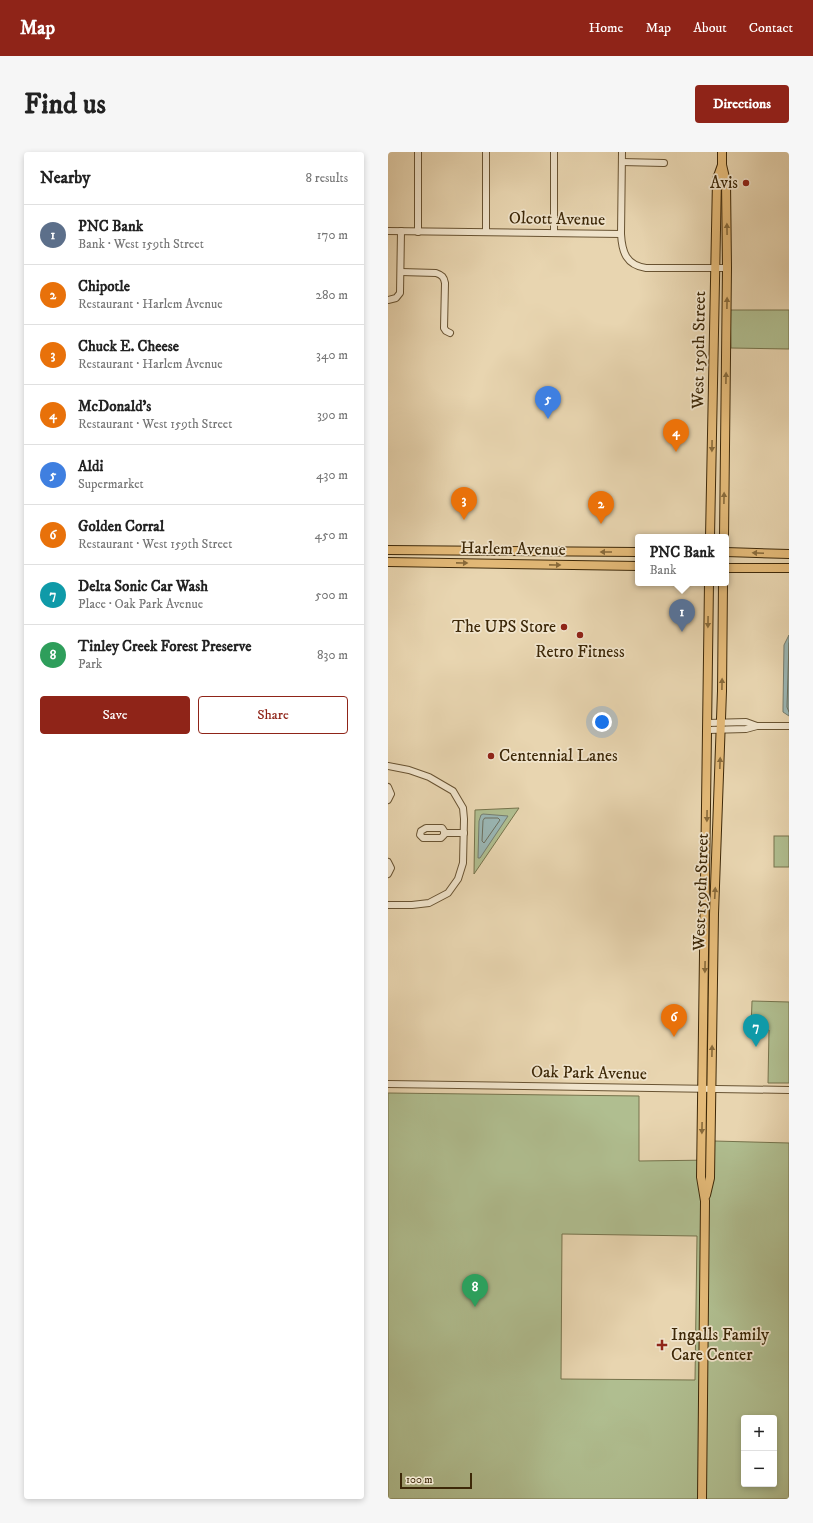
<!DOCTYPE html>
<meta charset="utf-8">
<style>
body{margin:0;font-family:"IM FELL DW Pica",serif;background:#f6f6f6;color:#222}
.controls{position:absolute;right:12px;bottom:12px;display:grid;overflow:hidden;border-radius:4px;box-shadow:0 2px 6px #0003}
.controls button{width:36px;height:36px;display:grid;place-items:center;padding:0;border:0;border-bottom:1px solid #e0e0e0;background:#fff;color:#222;font:20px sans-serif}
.scale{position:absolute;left:12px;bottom:10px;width:72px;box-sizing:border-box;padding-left:4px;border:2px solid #3d2808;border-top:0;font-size:11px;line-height:14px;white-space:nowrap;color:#3d2808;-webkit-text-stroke:3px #f0e4cc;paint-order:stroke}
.you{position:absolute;left:214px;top:570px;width:14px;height:14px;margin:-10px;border:3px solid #fff;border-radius:50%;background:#1a73e8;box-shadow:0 0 0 6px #1a73e833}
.badge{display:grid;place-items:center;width:26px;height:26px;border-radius:50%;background:#8f2418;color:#fff;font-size:13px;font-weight:700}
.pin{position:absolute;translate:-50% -33px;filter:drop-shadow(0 1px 2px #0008)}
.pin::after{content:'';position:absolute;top:21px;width:14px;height:12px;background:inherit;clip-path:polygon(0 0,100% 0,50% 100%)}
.popup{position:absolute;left:247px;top:382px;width:94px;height:52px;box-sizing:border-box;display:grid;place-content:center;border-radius:4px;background:#fff;filter:drop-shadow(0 1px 3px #0005);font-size:13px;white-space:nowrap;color:#767676}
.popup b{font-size:15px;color:#222}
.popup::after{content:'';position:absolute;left:50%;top:100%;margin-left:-8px;border:8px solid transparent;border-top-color:#fff}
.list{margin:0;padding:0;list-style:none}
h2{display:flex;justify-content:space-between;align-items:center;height:52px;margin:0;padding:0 16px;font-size:17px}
h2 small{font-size:13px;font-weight:400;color:#767676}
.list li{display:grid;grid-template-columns:26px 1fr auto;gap:12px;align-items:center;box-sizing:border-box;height:60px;padding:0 16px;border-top:1px solid #e0e0e0}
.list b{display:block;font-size:15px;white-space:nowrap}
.list p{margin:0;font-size:13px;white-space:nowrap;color:#767676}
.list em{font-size:13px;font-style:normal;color:#767676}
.actions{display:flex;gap:8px;padding:12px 16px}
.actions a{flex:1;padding:9px 0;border:1px solid #8f2418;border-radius:4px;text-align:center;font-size:14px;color:#8f2418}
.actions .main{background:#8f2418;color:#fff}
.map{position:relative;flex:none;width:401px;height:1347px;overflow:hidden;border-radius:4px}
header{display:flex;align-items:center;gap:24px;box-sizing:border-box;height:56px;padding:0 20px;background:#8f2418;color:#fff}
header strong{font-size:19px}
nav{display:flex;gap:22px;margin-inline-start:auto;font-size:14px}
.intro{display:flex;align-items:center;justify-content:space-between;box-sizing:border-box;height:96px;padding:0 24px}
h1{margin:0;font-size:28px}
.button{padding:10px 18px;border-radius:4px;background:#8f2418;color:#fff;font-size:14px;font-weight:700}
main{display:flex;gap:24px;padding:0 24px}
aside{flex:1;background:#fff;border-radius:4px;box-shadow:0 2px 6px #0003}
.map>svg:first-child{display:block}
</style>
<header>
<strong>Map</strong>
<nav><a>Home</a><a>Map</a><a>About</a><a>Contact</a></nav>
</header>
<div class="intro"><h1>Find us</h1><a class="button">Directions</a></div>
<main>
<aside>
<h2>Nearby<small>8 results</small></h2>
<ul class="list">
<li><span class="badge" style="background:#5c6f8a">1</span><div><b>PNC Bank</b><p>Bank · West 159th Street</p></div><em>170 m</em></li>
<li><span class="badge" style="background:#e8710a">2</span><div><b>Chipotle</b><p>Restaurant · Harlem Avenue</p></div><em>280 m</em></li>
<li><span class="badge" style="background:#e8710a">3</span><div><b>Chuck E. Cheese</b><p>Restaurant · Harlem Avenue</p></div><em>340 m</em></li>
<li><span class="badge" style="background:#e8710a">4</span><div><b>McDonald's</b><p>Restaurant · West 159th Street</p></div><em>390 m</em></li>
<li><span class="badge" style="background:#3f7fe0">5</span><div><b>Aldi</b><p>Supermarket</p></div><em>430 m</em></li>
<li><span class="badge" style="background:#e8710a">6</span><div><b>Golden Corral</b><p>Restaurant · West 159th Street</p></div><em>450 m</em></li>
<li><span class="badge" style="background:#0f9aa8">7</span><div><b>Delta Sonic Car Wash</b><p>Place · Oak Park Avenue</p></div><em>500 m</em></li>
<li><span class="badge" style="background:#2e9e5b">8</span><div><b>Tinley Creek Forest Preserve</b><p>Park</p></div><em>830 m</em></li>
</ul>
<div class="actions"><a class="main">Save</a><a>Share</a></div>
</aside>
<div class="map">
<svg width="401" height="1347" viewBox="0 0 401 1347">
<rect width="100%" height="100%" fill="#e8d5b0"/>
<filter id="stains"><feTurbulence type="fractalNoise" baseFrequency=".005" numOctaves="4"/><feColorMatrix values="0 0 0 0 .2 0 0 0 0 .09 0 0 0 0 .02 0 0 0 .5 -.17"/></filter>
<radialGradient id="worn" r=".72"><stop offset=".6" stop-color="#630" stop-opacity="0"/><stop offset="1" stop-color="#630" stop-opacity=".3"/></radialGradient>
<!-- green -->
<g fill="#b0be90" stroke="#76734c" fill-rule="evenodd">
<path d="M 342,158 L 401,158 L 401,197 L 343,196 Z"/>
<path d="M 131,656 L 86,722 L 87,658 Z"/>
<rect x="386" y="684" width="15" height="31"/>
<path d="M 364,849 L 401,850 L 401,931 L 380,931 L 381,878 L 363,878 Z"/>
<path d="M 0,941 L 251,944 L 251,1009 L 326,1008 L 326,989 L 401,991 L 401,1347 L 0,1347 ZM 174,1082 L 309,1084 L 307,1228 L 173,1227 ZM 356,1266 L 386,1266 L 386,1332 L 356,1332 Z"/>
</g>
<!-- water -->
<g fill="#9ab6b4" stroke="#757d6f">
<path d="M 401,483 L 401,564 L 395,560 L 395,555 L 396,493 Z"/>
<path d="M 95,662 L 120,664 L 92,706 L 90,706 L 91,669 L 93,663 Z"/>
</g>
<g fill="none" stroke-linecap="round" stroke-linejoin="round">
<!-- shore -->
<g stroke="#6c6f5e" stroke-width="1">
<path d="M 401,491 L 399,555 L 401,560"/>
<path d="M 97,666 L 110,666 L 112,668 L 96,691 L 94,689 L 95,669 Z"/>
</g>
<defs>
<g id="minor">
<path d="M 234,10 L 276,11"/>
<path d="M 0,79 L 233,82 C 234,100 238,113 258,116 L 339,116"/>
<path d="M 30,80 L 30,0"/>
<path d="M 98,80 L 98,0"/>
<path d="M 166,80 L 166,0"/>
<path d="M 233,82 L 234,0"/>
<path d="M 13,120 L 48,121 C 54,123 56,125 57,131 L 56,176 L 58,179 L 62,181"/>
<path d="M 0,148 L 8,146 L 12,141 L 13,79"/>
<path d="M 320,571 L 358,570 L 369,574"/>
<path d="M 320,578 L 358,577 L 369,574 L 401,574"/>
<path d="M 0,614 L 21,618 L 41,625 L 65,639 L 75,656 L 76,667 L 75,711 L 70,727 L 60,741 L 41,751 L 24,753 L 0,753"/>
<path d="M 0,635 L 3,642 L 0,648"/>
<path d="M 38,676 L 54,676 L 56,679 L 56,683 L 53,686 L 35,686 L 32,683 L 33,679 Z"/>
<path d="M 57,681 L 76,681"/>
<path d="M 0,710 L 3,716 L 0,722"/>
<path d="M 0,932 L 401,938"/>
</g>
<g id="major">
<path d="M 334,0 L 334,13 L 338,30 L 339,116 L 336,385"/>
<path d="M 322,385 L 329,27 L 334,13"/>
<path d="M 0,398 L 250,400"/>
<path d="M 338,400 L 401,402"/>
<path d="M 0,410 L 250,414"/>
<path d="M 338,416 L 401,416"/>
<path d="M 318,1043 L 322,1026 L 326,762 L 334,539 L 335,431"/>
<path d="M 314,1347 L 317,1049 L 313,1025 L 321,431"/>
</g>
</defs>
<!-- minor casing -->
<use href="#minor" stroke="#685332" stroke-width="8"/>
<!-- major casing -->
<use href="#major" stroke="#3d2808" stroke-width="10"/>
<!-- minor -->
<use href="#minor" stroke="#f0e4cc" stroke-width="6"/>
<!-- major -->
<use href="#major" stroke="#e4ba78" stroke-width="8"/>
</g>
<!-- one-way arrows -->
<defs><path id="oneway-solid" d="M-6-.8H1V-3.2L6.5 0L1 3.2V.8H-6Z"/></defs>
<g fill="#886a3a">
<use href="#oneway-solid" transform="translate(339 77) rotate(-91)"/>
<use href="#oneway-solid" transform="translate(339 151) rotate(-89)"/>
<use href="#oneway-solid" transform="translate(338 226) rotate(-89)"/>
<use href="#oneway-solid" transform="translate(324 294) rotate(91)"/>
<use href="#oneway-solid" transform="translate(336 346) rotate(-89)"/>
<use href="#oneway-solid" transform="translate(218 400) rotate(-180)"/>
<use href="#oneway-solid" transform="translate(370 401) rotate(-178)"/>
<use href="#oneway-solid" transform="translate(74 411) rotate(1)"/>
<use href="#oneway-solid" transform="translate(167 413) rotate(1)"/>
<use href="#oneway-solid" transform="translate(320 470) rotate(91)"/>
<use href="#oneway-solid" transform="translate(334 532) rotate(-89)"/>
<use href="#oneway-solid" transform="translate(332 611) rotate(-88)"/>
<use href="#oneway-solid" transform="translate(319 664) rotate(91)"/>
<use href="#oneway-solid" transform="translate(327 741) rotate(-87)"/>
<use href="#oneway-solid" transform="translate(317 815) rotate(91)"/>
<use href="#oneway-solid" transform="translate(324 899) rotate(-89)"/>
<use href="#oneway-solid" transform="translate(314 976) rotate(91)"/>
</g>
<!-- markers -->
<g fill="#8f2418" stroke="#f0e4cc" stroke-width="1.5">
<circle cx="358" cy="31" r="4"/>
<circle cx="176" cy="475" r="4"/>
<circle cx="192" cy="483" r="4"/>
<circle cx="103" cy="604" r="4"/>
<path d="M272 1187h4v4h4v4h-4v4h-4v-4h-4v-4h4z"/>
</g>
<g text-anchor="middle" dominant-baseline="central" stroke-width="3.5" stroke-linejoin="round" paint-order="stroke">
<!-- poi labels -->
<g font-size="17" fill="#3d2808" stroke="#f0e4cc" text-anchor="end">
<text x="350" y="31">Avis</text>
<text x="168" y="475">The UPS Store</text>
<text x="192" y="500" text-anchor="middle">Retro Fitness</text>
<text x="111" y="604" text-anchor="start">Centennial Lanes</text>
<text x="283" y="1183" text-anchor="start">Ingalls Family<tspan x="283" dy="20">Care Center</tspan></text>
</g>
<!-- street labels -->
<g font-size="17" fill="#3d2808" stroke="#f0e4cc">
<text transform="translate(169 67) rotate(1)">Olcott Avenue</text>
<text transform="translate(311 198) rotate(-89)">West 159th Street</text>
<text transform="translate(125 397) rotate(1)">Harlem Avenue</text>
<text transform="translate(313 740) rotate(-88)">West 159th Street</text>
<text transform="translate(201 921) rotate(1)">Oak Park Avenue</text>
</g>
</g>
<rect width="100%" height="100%" filter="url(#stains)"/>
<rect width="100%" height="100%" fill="url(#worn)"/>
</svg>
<div class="controls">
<button>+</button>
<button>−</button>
</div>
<div class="scale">100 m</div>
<div class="you"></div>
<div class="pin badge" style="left:294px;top:480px;background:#5c6f8a">1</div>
<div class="popup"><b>PNC Bank</b>Bank</div>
<div class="pin badge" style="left:213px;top:372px;background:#e8710a">2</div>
<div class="pin badge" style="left:76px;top:368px;background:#e8710a">3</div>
<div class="pin badge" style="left:288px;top:300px;background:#e8710a">4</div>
<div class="pin badge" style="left:160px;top:267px;background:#3f7fe0">5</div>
<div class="pin badge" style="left:286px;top:885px;background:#e8710a">6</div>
<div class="pin badge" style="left:368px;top:895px;background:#0f9aa8">7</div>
<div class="pin badge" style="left:87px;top:1155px;background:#2e9e5b">8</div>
</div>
</main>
